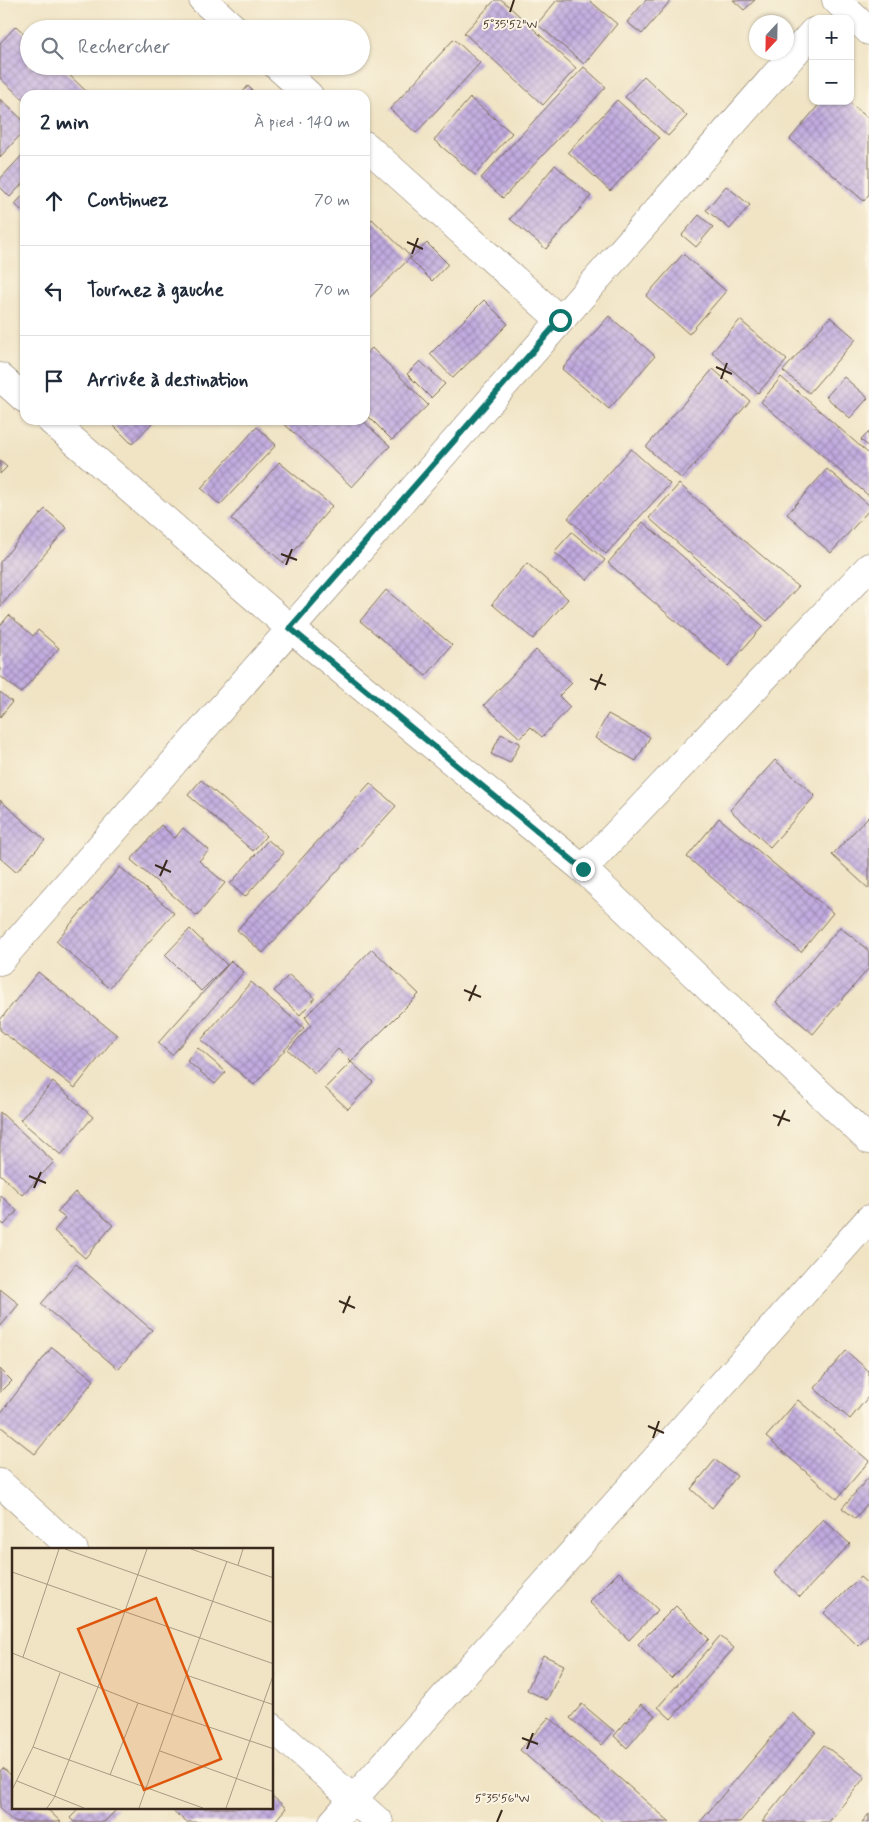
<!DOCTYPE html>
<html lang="fr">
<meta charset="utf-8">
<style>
body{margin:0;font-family:Mynerve,sans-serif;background:#f2f2f3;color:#1f2937}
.controls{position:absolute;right:15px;top:15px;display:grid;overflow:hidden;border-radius:10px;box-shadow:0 1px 4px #0004}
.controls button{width:45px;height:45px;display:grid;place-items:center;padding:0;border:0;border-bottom:1px solid #e0e1e3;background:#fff;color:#1f2937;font:25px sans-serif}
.compass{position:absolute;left:749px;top:15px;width:45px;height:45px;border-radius:50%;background:#fff;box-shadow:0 1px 4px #0004;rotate:202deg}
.stop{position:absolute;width:15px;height:15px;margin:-11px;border:4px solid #0f766e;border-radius:50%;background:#fff}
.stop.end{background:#0f766e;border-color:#fff;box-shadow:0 1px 5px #0008}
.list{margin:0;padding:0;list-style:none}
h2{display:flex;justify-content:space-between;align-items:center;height:65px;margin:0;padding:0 20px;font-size:21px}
h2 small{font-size:16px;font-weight:400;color:#747a83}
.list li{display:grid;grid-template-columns:32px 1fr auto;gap:15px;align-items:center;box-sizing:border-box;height:90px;padding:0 20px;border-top:1px solid #e0e1e3}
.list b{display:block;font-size:19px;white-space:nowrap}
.list em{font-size:16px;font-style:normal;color:#747a83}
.icon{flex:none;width:28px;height:28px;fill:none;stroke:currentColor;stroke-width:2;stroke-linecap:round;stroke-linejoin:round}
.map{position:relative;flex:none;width:869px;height:1822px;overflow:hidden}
.search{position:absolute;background:#fff;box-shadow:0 1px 4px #0004;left:20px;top:20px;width:350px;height:55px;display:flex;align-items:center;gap:12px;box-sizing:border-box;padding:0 18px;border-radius:28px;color:#747a83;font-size:19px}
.panel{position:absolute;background:#fff;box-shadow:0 1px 4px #0004;left:20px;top:90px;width:350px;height:335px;border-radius:15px}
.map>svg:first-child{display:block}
</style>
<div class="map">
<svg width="869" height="1822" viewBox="0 0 869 1822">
<defs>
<pattern id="building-cross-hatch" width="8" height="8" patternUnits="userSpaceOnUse" patternTransform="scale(1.25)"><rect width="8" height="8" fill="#c1abe0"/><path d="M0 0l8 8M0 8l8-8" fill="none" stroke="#9e8bb5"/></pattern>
</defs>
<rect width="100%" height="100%" fill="#fcf5e5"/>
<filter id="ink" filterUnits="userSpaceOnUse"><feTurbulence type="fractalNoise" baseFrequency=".02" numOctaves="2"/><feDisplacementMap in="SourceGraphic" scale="10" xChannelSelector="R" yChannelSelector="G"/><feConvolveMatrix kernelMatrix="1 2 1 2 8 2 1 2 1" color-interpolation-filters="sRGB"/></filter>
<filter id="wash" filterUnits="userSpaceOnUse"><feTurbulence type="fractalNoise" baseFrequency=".0096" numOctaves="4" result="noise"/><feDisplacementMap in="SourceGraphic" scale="20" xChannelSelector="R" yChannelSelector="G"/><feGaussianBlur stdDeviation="1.12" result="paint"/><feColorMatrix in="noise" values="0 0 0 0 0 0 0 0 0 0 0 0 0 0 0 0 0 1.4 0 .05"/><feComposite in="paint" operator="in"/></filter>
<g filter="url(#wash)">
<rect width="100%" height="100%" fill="#f0e4c5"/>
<g id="blocks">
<!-- building -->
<g fill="url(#building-cross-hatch)">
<path d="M 495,0 L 502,0 L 576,68 L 543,105 L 464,33 Z"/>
<path d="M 557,0 L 589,0 L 617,24 L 584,64 L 537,24 Z"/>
<path d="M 646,0 L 671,0 L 642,34 L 627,22 Z"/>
<path d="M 733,0 L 755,0 L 744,10 Z"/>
<path d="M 16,26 L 29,38 L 29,66 L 60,66 L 88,93 L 86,95 L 25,95 L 25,101 L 0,78 L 0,43 Z"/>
<path d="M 454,39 L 480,63 L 416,133 L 390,109 Z"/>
<path d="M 186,66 L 199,66 L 194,72 Z"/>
<path d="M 584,67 L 606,87 L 503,198 L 481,178 Z"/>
<path d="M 644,76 L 687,116 L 668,136 L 625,97 Z"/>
<path d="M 248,86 L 257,95 L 240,95 Z"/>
<path d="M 470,98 L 512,133 L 475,175 L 434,140 Z"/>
<path d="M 0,99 L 25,122 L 25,130 L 0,157 Z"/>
<path d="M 617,100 L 659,138 L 610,191 L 568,152 Z"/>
<path d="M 822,101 L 848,101 L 869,119 L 869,194 L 864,201 L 790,139 Z"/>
<path d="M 25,152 L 25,181 L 10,197 L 0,187 L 0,179 Z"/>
<path d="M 555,165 L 591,196 L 546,249 L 510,219 Z"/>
<path d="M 726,186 L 750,205 L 730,229 L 706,210 Z"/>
<path d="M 25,193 L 25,214 L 15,204 Z"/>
<path d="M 699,215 L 713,227 L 696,247 L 682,235 Z"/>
<path d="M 372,219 L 411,257 L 365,302 L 365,226 Z"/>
<path d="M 427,243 L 448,264 L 432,281 L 410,259 Z"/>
<path d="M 683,254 L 726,291 L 689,334 L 646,296 Z"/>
<path d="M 484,300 L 508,324 L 453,378 L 430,354 Z"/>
<path d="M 609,316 L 655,356 L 609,409 L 562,369 Z"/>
<path d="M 830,317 L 856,339 L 809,393 L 783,371 Z"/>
<path d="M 740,320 L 787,360 L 758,393 L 712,352 Z"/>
<path d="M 372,348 L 428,405 L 392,440 L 365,413 L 365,355 Z"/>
<path d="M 420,361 L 445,384 L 431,398 L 407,374 Z"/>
<path d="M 713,369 L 750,401 L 682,479 L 646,447 Z"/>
<path d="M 781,377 L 869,454 L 869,496 L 761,402 Z"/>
<path d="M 844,377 L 868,398 L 850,418 L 826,397 Z"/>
<path d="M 116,420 L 151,420 L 153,422 L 132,444 L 112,424 Z"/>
<path d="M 280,420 L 362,420 L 390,446 L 352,487 Z"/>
<path d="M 257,427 L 276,445 L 220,505 L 201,488 Z"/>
<path d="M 869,432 L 869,447 L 861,440 Z"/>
<path d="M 631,449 L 670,484 L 606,554 L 568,518 Z"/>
<path d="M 0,461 L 7,467 L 0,474 Z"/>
<path d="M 279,462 L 332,506 L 284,563 L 231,519 Z"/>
<path d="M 827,469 L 869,505 L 869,510 L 831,553 L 787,514 Z"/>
<path d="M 679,484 L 798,587 L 767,621 L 649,518 Z"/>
<path d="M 45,509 L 67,528 L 0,607 L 0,562 Z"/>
<path d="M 643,522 L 763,626 L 728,666 L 608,563 Z"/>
<path d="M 572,532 L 605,560 L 587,580 L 554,552 Z"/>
<path d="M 527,563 L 568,599 L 533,639 L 492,604 Z"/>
<path d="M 386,590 L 452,645 L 426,676 L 360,621 Z"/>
<path d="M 9,615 L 33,636 L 38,630 L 59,648 L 21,693 L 0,676 L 0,626 Z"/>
<path d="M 536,650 L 572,683 L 559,696 L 570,707 L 542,737 L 531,727 L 520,738 L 484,705 Z"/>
<path d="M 0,692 L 12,702 L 0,717 Z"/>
<path d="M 608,714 L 650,737 L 636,761 L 595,738 Z"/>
<path d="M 501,734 L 520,743 L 510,763 L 491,754 Z"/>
<path d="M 775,760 L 815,796 L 770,847 L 730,810 Z"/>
<path d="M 201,780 L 266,836 L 253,851 L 188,795 Z"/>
<path d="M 370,783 L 396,806 L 263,953 L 237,930 Z"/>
<path d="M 0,800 L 45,840 L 16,872 L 0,858 Z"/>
<path d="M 869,816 L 869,889 L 832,855 Z"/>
<path d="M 719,818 L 833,913 L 801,952 L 687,857 Z"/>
<path d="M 161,825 L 175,838 L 183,828 L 209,850 L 199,861 L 225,883 L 197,916 L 131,860 Z"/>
<path d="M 268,840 L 284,853 L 245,897 L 230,884 Z"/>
<path d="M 120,867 L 174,913 L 109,988 L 56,941 Z"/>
<path d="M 840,927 L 869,951 L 869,968 L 813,1034 L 776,1002 Z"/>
<path d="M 190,929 L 227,965 L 201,991 L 165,955 Z"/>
<path d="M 372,949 L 419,994 L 351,1062 L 338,1049 L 315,1073 L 288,1050 L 311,1025 L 305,1017 Z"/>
<path d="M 231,961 L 244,972 L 172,1055 L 158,1043 Z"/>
<path d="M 38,972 L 117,1035 L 75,1088 L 0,1030 L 0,1020 Z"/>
<path d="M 289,975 L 315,998 L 300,1015 L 274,991 Z"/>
<path d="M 251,982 L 304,1028 L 254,1085 L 201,1040 Z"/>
<path d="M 198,1048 L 226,1072 L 215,1084 L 187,1061 Z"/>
<path d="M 351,1062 L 373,1082 L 348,1109 L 325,1088 Z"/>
<path d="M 53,1082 L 93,1117 L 61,1155 L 20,1120 Z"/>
<path d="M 0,1112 L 54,1162 L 22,1195 L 0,1174 Z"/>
<path d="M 75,1192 L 113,1225 L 85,1258 L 54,1231 L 65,1218 L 57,1212 Z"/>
<path d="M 0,1195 L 17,1211 L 4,1225 L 0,1221 Z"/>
<path d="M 76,1264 L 152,1330 L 118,1369 L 41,1304 Z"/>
<path d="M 0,1289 L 19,1304 L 0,1327 Z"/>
<path d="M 52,1347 L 94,1380 L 35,1454 L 0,1426 L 0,1414 Z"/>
<path d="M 846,1351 L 869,1371 L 869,1396 L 850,1419 L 814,1388 Z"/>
<path d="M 0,1369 L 12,1381 L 0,1393 Z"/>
<path d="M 798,1400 L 869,1461 L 837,1499 L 766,1437 Z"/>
<path d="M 715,1460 L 737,1476 L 712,1508 L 691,1489 Z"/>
<path d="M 869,1477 L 869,1502 L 855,1518 L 842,1508 Z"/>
<path d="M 823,1519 L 850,1544 L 800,1597 L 774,1573 Z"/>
<path d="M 619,1572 L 658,1610 L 629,1640 L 589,1602 Z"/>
<path d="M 860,1577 L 869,1585 L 869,1635 L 858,1646 L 824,1613 Z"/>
<path d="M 676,1606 L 709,1639 L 671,1678 L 638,1644 Z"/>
<path d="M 720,1636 L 734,1648 L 671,1719 L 658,1707 Z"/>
<path d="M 543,1655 L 564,1665 L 547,1700 L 527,1690 Z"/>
<path d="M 582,1704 L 614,1731 L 602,1745 L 570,1718 Z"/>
<path d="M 641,1704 L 655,1715 L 627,1748 L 614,1736 Z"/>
<path d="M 792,1713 L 816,1732 L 740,1822 L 700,1822 Z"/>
<path d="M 549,1717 L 670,1822 L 603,1822 L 520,1750 Z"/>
<path d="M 824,1745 L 865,1777 L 829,1822 L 762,1822 Z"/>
<path d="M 3,1768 L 14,1778 L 14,1808 L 46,1808 L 61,1822 L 14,1822 L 0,1809 L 0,1771 Z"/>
<path d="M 272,1796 L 286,1808 L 274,1822 L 186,1822 L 170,1808 L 272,1808 Z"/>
<path d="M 80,1808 L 118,1808 L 104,1822 L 74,1822 L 70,1818 Z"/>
<path d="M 869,1814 L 869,1822 L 862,1822 Z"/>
</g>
</g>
</g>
<g filter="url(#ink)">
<use href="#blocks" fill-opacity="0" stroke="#7a6b58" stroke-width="1"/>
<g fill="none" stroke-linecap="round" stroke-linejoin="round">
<defs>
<g id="minor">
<path d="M 203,0 L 235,29"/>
<path d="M 836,0 L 869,31"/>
<path d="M 277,66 L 309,95"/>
<path d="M 365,145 L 560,320"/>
<path d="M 0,377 L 25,399"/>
<path d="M 50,420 L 290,628 L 583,869 L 869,1140"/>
<path d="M 583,869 L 869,567"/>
<path d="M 0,961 L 813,32"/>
<path d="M 0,1483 L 74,1550"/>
<path d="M 272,1727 L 379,1822"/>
<path d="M 333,1822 L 869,1219"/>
</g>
</defs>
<!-- minor casing -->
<use href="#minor" stroke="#7a6b58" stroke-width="29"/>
<!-- minor -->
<use href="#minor" stroke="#fff" stroke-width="28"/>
</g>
</g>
<g fill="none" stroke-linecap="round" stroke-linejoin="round" filter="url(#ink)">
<!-- route -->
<path stroke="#0f766e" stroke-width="6" d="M 560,320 L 290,628 L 583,869"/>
</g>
<!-- ticks -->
<path fill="none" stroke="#3b2a1e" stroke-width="2" d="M 510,12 L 514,0M 407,242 L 423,249M 412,254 L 418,238M 716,367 L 732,374M 721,379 L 727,363M 281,554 L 297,560M 286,565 L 292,549M 590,679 L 606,685M 595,690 L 602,674M 155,865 L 171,872M 160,876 L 167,860M 464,990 L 481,997M 469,1001 L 476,985M 773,1115 L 790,1121M 778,1126 L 785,1110M 29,1176 L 46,1183M 34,1188 L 41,1172M 339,1301 L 355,1308M 343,1313 L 350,1296M 648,1426 L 664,1433M 653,1438 L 659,1421M 522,1738 L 538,1744M 527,1749 L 533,1733M 497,1822 L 502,1810"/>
<!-- overview -->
<g transform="translate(12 1548)">
<rect width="261" height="261" fill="#f0e4c5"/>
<path fill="none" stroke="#a89a82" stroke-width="1" d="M 53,1 L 262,75M 179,1 L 262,30M 226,17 L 231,1M 0,24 L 262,116M 0,105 L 126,155 L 262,201M 11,109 L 47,1M 174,127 L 262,157M 21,199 L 191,260M 148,203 L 262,244M 98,227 L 126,155M 5,233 L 72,260M 0,242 L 21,199 L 48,125M 35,260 L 42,250 L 86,139 L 135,1M 127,260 L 215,13M 214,260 L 262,125"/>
<path fill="#df570d" fill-opacity="0.15" stroke="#df570d" stroke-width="2.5" d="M 144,50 L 209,211 L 132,242 L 66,81 Z"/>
<rect width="261" height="261" fill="none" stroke="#3b2a1e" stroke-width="2.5"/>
</g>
<g font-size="12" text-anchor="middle" fill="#3b2a1e" stroke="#fcf5e5" stroke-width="4" stroke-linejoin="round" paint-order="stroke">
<text x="510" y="28">5°35'52"W</text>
<text x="502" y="1802">5°35'56"W</text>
</g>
</svg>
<div class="controls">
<button>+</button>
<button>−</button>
</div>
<svg class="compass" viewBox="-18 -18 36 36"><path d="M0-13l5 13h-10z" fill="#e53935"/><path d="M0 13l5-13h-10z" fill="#747a83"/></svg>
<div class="stop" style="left:560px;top:320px"></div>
<div class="stop end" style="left:583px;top:869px"></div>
<div class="search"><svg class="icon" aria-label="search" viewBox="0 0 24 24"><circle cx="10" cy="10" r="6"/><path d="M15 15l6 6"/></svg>Rechercher</div>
<section class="panel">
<h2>2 min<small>À pied · 140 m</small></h2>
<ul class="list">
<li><svg class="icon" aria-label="ahead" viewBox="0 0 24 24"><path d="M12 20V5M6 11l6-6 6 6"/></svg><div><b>Continuez</b></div><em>70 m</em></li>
<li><svg class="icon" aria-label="left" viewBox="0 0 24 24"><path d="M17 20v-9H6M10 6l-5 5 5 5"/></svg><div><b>Tournez à gauche</b></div><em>70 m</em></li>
<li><svg class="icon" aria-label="arrive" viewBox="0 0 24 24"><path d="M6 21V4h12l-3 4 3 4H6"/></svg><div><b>Arrivée à destination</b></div></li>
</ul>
</section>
</div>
